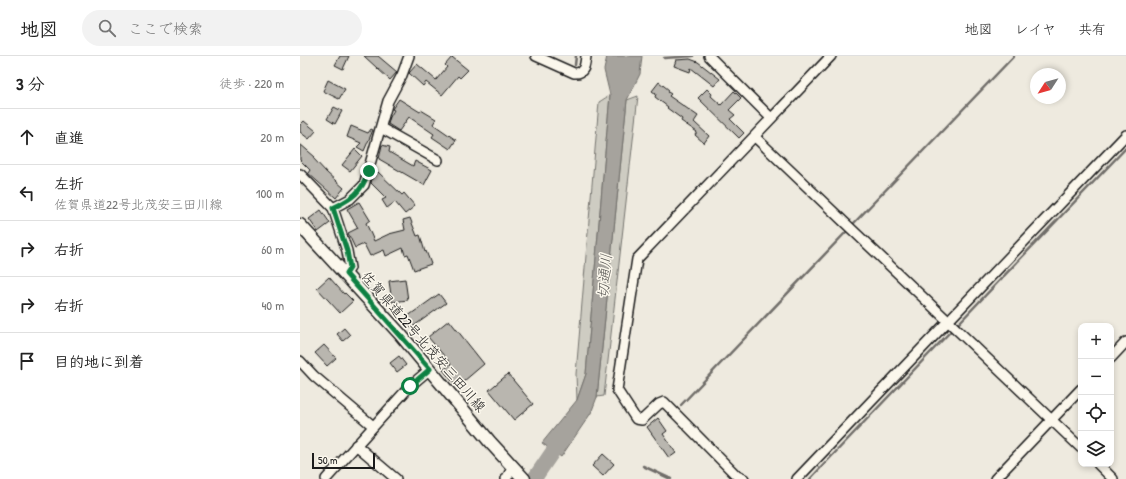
<!DOCTYPE html>
<html lang="ja">
<meta charset="utf-8">
<style>
body{margin:0;font-family:"Patrick Hand","Klee One",sans-serif;background:#f2f2f2;color:#222}
.controls{position:absolute;right:12px;bottom:12px;display:grid;overflow:hidden;border-radius:8px;box-shadow:0 2px 6px #0003}
.controls button{width:36px;height:36px;display:grid;place-items:center;padding:0;border:0;border-bottom:1px solid #e0e0e0;background:#fff;color:#222;font:20px sans-serif}
.compass{position:absolute;left:730px;top:12px;width:36px;height:36px;border-radius:50%;background:#fff;box-shadow:0 2px 6px #0003;rotate:234deg}
.scale{position:absolute;left:12px;bottom:10px;width:63px;box-sizing:border-box;padding-left:4px;border:2px solid #1c1c1c;border-top:0;font-size:11px;line-height:14px;white-space:nowrap;color:#1c1c1c;-webkit-text-stroke:3px #fbf7ec;paint-order:stroke}
.stop{position:absolute;width:12px;height:12px;margin:-9px;border:3px solid #0b8043;border-radius:50%;background:#fff}
.stop.end{background:#0b8043;border-color:#fff;box-shadow:0 1px 4px #0008}
.list{margin:0;padding:0;list-style:none}
h2{display:flex;justify-content:space-between;align-items:center;height:52px;margin:0;padding:0 16px;font-size:17px}
h2 small{font-size:13px;font-weight:400;color:#767676}
.list li{display:grid;grid-template-columns:26px 1fr auto;gap:12px;align-items:center;box-sizing:border-box;height:56px;padding:0 16px;border-top:1px solid #e0e0e0}
.list b{display:block;font-size:15px;white-space:nowrap}
.list p{margin:0;font-size:13px;white-space:nowrap;color:#767676}
.list em{font-size:13px;font-style:normal;color:#767676}
.icon{flex:none;width:22px;height:22px;fill:none;stroke:currentColor;stroke-width:2;stroke-linecap:round;stroke-linejoin:round}
.map{position:relative;flex:none;width:826px;height:423px;overflow:hidden}
header{display:flex;align-items:center;gap:24px;box-sizing:border-box;height:56px;padding:0 20px;background:#fff;border-bottom:1px solid #e0e0e0}
header strong{font-size:19px}
nav{display:flex;gap:22px;margin-inline-start:auto;font-size:14px}
.search{width:280px;height:36px;background:#f2f2f2;display:flex;align-items:center;gap:10px;box-sizing:border-box;padding:0 14px;border-radius:22px;color:#767676;font-size:15px}
main{display:flex}
aside{flex:1;background:#fff}
.map>svg:first-child{display:block}
</style>
<header>
<strong>地図</strong>
<div class="search"><svg class="icon" aria-label="search" viewBox="0 0 24 24"><circle cx="10" cy="10" r="6"/><path d="M15 15l6 6"/></svg>ここで検索</div>
<nav><a>地図</a><a>レイヤ</a><a>共有</a></nav>
</header>
<main>
<aside>
<h2>3 分<small>徒歩 · 220 m</small></h2>
<ul class="list">
<li><svg class="icon" aria-label="ahead" viewBox="0 0 24 24"><path d="M12 20V5M6 11l6-6 6 6"/></svg><div><b>直進</b></div><em>20 m</em></li>
<li><svg class="icon" aria-label="left" viewBox="0 0 24 24"><path d="M17 20v-9H6M10 6l-5 5 5 5"/></svg><div><b>左折</b><p>佐賀県道22号北茂安三田川線</p></div><em>100 m</em></li>
<li><svg class="icon" aria-label="right" viewBox="0 0 24 24"><path d="M7 20v-9h11M14 6l5 5-5 5"/></svg><div><b>右折</b></div><em>60 m</em></li>
<li><svg class="icon" aria-label="right" viewBox="0 0 24 24"><path d="M7 20v-9h11M14 6l5 5-5 5"/></svg><div><b>右折</b></div><em>40 m</em></li>
<li><svg class="icon" aria-label="arrive" viewBox="0 0 24 24"><path d="M6 21V4h12l-3 4 3 4H6"/></svg><div><b>目的地に到着</b></div></li>
</ul>
</aside>
<div class="map">
<svg width="826" height="423" viewBox="0 0 826 423">
<rect width="100%" height="100%" fill="#eeeadf"/>
<filter id="ink" filterUnits="userSpaceOnUse"><feTurbulence type="fractalNoise" baseFrequency=".025" numOctaves="2"/><feDisplacementMap in="SourceGraphic" scale="8" xChannelSelector="R" yChannelSelector="G"/><feConvolveMatrix kernelMatrix="1 2 1 2 8 2 1 2 1" color-interpolation-filters="sRGB"/></filter>
<g filter="url(#ink)">
<!-- green -->
<g fill="#ceccc2" stroke="#75746f">
<path d="M 310,39 L 286,318 L 277,344 L 276,318 L 299,46 Z"/>
<path d="M 338,40 L 304,340 L 297,341 L 327,44 Z"/>
</g>
<!-- water -->
<path fill="#a6a39d" stroke="#6f6d69" d="M 307,0 L 342,0 L 340,18 L 327,44 L 297,341 L 291,357 L 261,401 L 242,387 L 277,344 L 286,318 L 310,39 L 304,14 Z"/>
<g fill="none" stroke-linecap="round" stroke-linejoin="round">
<!-- stream -->
<g stroke="#6f6d69" stroke-width="2.5">
<path d="M 364,2 L 393,0"/>
<path d="M 275,9 L 276,0"/>
<path d="M 554,167 L 714,0"/>
<path d="M 659,267 L 826,92"/>
<path d="M 381,349 L 546,176"/>
<path d="M 343,410 L 371,423"/>
<path d="M 510,423 L 650,276"/>
</g>
<!-- river -->
<path stroke="#a6a39d" stroke-width="15" d="M 234,423 L 264,379"/>
</g>
<!-- building -->
<g fill="#b9b6af" stroke="#1c1c1c">
<path d="M 40,0 L 49,0 L 43,13 L 35,9 Z"/>
<path d="M 64,0 L 78,0 L 97,16 L 90,24 Z"/>
<path d="M 152,1 L 168,14 L 160,22 L 158,20 L 142,39 L 126,26 L 123,30 L 109,17 L 117,8 L 136,24 L 147,11 L 145,9 Z"/>
<path d="M 390,3 L 398,6 L 420,23 L 414,30 L 391,12 L 390,16 L 374,10 L 376,4 Z"/>
<path d="M 28,24 L 45,33 L 39,43 L 23,35 Z"/>
<path d="M 359,26 L 369,34 L 368,36 L 371,38 L 369,40 L 398,60 L 394,66 L 409,80 L 404,87 L 395,79 L 397,76 L 381,65 L 382,63 L 367,52 L 368,51 L 355,41 L 356,38 L 352,35 Z"/>
<path d="M 407,33 L 412,38 L 411,40 L 421,49 L 434,35 L 441,42 L 429,54 L 435,59 L 430,63 L 444,77 L 439,82 L 398,42 Z"/>
<path d="M 99,43 L 120,56 L 121,54 L 136,63 L 133,68 L 156,84 L 150,93 L 132,81 L 134,78 L 109,61 L 99,75 L 88,68 L 90,61 L 94,54 L 92,53 Z"/>
<path d="M 34,51 L 42,55 L 35,68 L 27,63 Z"/>
<path d="M 4,65 L 16,75 L 9,83 L 0,76 L 0,69 Z"/>
<path d="M 51,70 L 68,77 L 71,73 L 73,74 L 64,95 L 57,91 L 61,87 L 47,81 Z"/>
<path d="M 0,88 L 15,101 L 13,102 L 27,117 L 44,132 L 36,142 L 8,117 L 10,114 L 0,104 Z"/>
<path d="M 82,89 L 90,91 L 89,96 L 113,110 L 115,105 L 132,114 L 124,129 L 79,103 Z"/>
<path d="M 55,93 L 62,100 L 50,115 L 42,109 Z"/>
<path d="M 78,116 L 102,139 L 104,137 L 115,150 L 105,158 L 95,146 L 87,152 L 82,144 L 86,142 L 71,127 L 72,122 Z"/>
<path d="M 59,146 L 70,164 L 66,167 L 74,185 L 89,178 L 105,174 L 103,164 L 110,162 L 117,180 L 120,179 L 125,196 L 126,195 L 131,208 L 114,214 L 108,198 L 105,199 L 103,192 L 86,200 L 84,194 L 70,200 L 64,188 L 55,192 L 48,177 L 58,172 L 47,153 Z"/>
<path d="M 21,154 L 30,167 L 18,176 L 9,163 Z"/>
<path d="M 29,221 L 44,238 L 45,237 L 53,245 L 40,257 L 17,232 Z"/>
<path d="M 105,223 L 108,244 L 92,246 L 89,225 Z"/>
<path d="M 139,238 L 146,247 L 111,272 L 104,263 Z"/>
<path d="M 149,264 L 184,308 L 157,331 L 143,314 L 151,308 L 128,281 Z"/>
<path d="M 44,272 L 50,279 L 43,285 L 37,278 Z"/>
<path d="M 24,289 L 36,302 L 27,310 L 15,297 Z"/>
<path d="M 99,300 L 106,309 L 97,316 L 90,307 Z"/>
<path d="M 208,318 L 233,348 L 214,364 L 189,334 Z"/>
<path d="M 358,362 L 367,375 L 363,378 L 376,397 L 369,402 L 347,371 Z"/>
<path d="M 303,398 L 314,408 L 303,420 L 292,410 Z"/>
</g>
<g fill="none" stroke-linecap="round" stroke-linejoin="round">
<defs>
<g id="minor">
<path d="M 236,0 L 274,17 C 285,18 285,8 286,0"/>
<path d="M 409,0 L 471,62"/>
<path d="M 81,72 L 138,104"/>
<path d="M 455,81 L 781,392"/>
<path d="M 0,118 L 33,152 L 47,195 L 50,212 L 46,218"/>
<path d="M 33,152 L 50,143 L 64,129 L 88,45 L 102,19 L 109,0"/>
<path d="M 811,302 L 826,286"/>
<path d="M 0,305 L 14,320 L 73,370"/>
<path d="M 56,389 L 96,423"/>
<path d="M 798,408 L 813,423"/>
<path d="M 26,423 L 110,330 L 130,313"/>
<path d="M 206,423 L 213,411"/>
<path d="M 444,423 L 437,420 L 364,346 L 359,348 L 342,364 L 336,363 L 317,334 L 337,203 L 531,0"/>
<path d="M 497,423 L 826,79"/>
<path d="M 695,423 L 781,333"/>
</g>
<path id="major" d="M 0,169 L 100,278 L 190,386 L 224,423"/>
</defs>
<!-- minor casing -->
<use href="#minor" stroke="#1c1c1c" stroke-width="12"/>
<!-- major casing -->
<use href="#major" stroke="#1c1c1c" stroke-width="15"/>
<!-- minor -->
<use href="#minor" stroke="#fbf7ec" stroke-width="9"/>
<!-- major -->
<use href="#major" stroke="#fbf7ec" stroke-width="12"/>
</g>
</g>
<g fill="none" stroke-linecap="round" stroke-linejoin="round" filter="url(#ink)">
<!-- route -->
<path stroke="#0b8043" stroke-width="5" d="M 69,115 C 61,137 53,142 33,152 L 47,195 L 50,212 L 46,218 L 130,313 L 110,330"/>
</g>
<g text-anchor="middle" dominant-baseline="central" stroke-width="3" stroke-linejoin="round" paint-order="stroke">
<!-- street labels -->
<g font-size="14" fill="#1c1c1c" stroke="#fbf7ec">
<text transform="translate(124 285) rotate(49)">佐賀県道22号北茂安三田川線</text>
</g>
<!-- water labels -->
<g font-size="15" font-style="italic" fill="#5a5956" stroke="#fbf7ec">
<text transform="translate(304 220) rotate(-85)">切通川</text>
</g>
</g>
</svg>
<div class="controls">
<button>+</button>
<button>−</button>
<button><svg class="icon" aria-label="locate" viewBox="0 0 24 24"><circle cx="12" cy="12" r="6"/><path d="M12 2v4M12 18v4M2 12h4M18 12h4"/></svg></button>
<button><svg class="icon" aria-label="layers" viewBox="0 0 24 24"><path d="M12 4l9 5-9 5-9-5zM3 14l9 5 9-5"/></svg></button>
</div>
<svg class="compass" viewBox="-18 -18 36 36"><path d="M0-13l5 13h-10z" fill="#e53935"/><path d="M0 13l5-13h-10z" fill="#767676"/></svg>
<div class="scale">50 m</div>
<div class="stop" style="left:110px;top:330px"></div>
<div class="stop end" style="left:69px;top:115px"></div>
</div>
</main>
